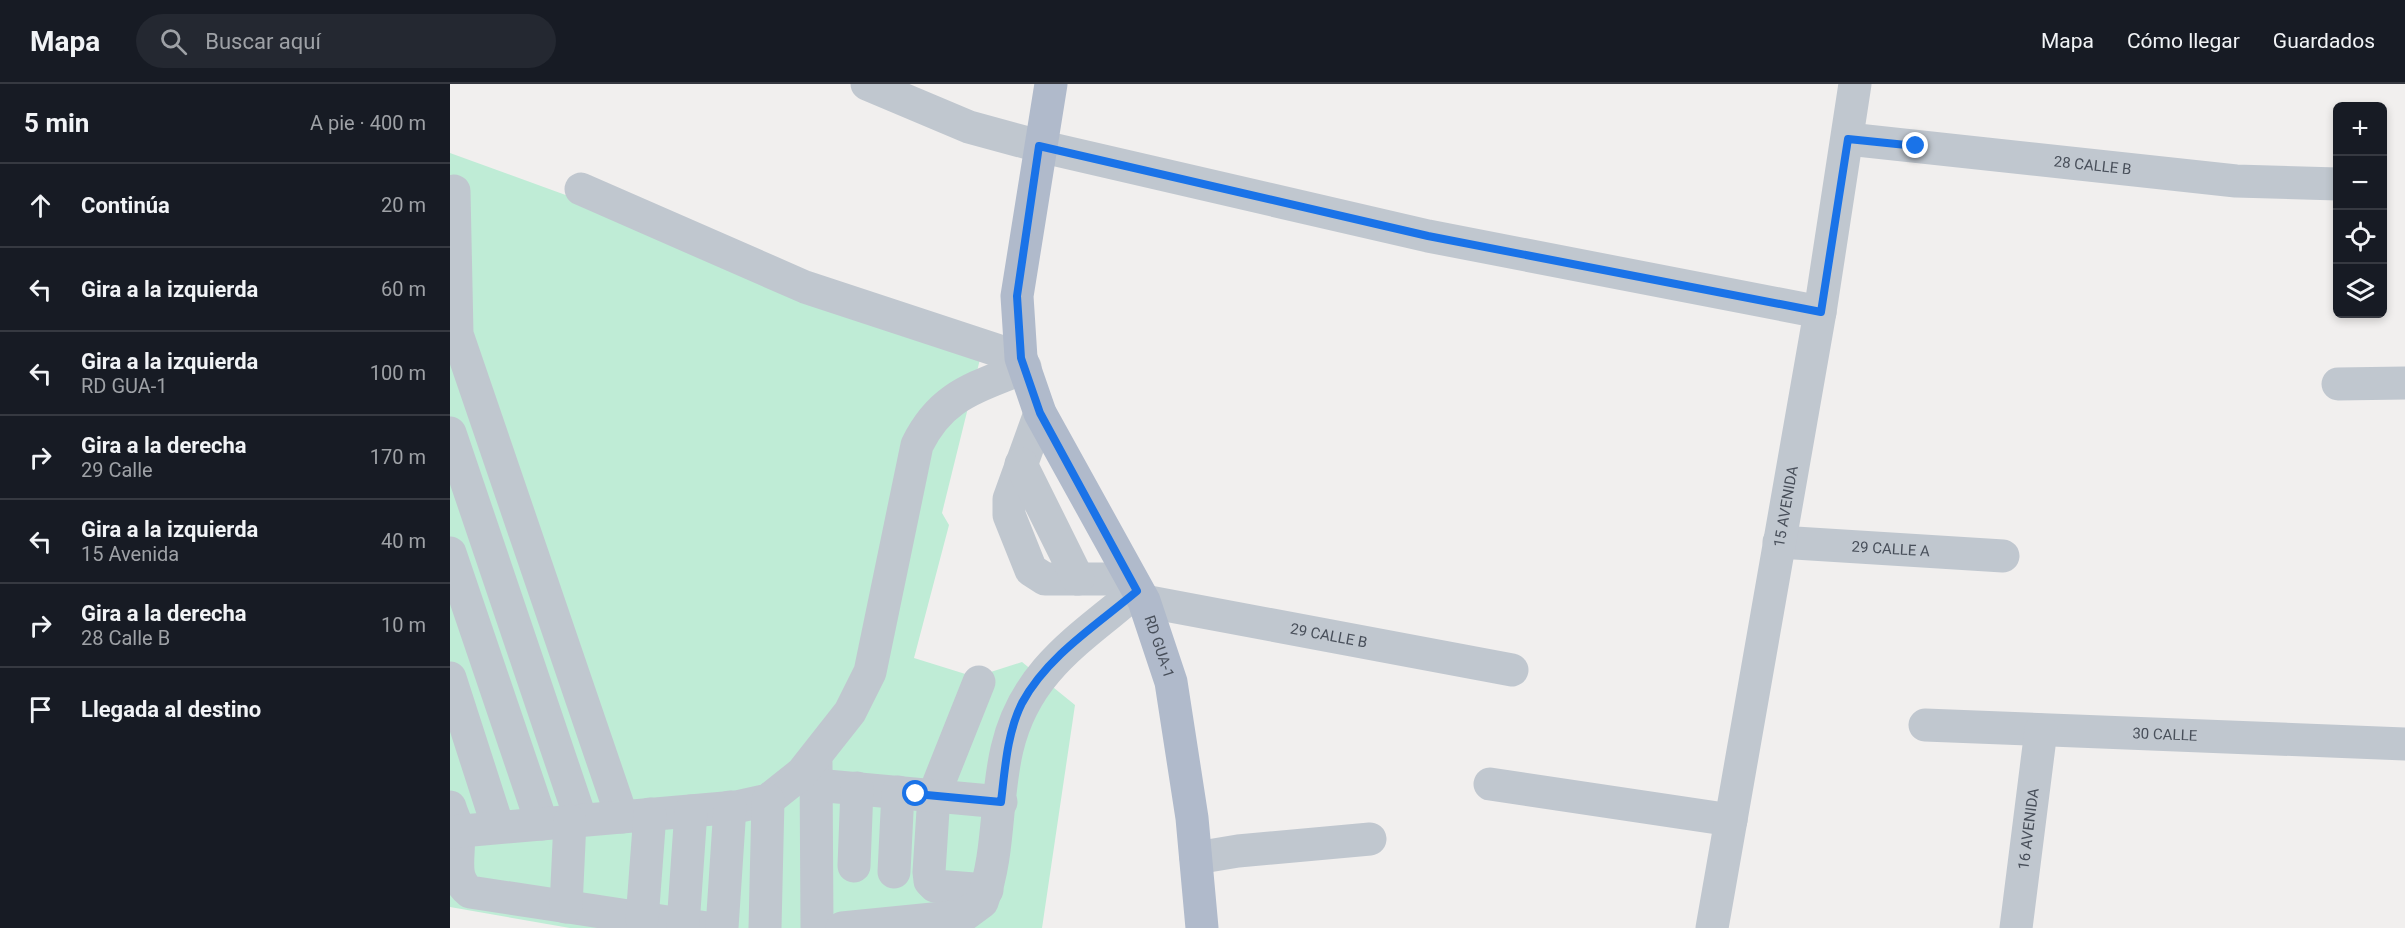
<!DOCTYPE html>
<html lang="es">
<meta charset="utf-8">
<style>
body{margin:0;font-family:Roboto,sans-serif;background:#242831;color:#f1f3f6}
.controls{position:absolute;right:18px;top:18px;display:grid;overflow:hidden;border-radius:9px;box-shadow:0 3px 9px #0003}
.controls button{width:54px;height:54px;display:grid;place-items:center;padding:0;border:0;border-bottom:2px solid #363941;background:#171b24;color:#f1f3f6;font:30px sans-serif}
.stop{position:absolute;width:18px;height:18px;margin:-14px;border:4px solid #1a73e8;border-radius:50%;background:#fff}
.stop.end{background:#1a73e8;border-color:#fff;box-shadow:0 2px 6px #0008}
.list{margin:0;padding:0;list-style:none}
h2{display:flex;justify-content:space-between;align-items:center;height:78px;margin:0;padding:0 24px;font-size:26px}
h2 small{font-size:20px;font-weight:400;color:#9ea1a6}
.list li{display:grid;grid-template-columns:39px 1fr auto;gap:18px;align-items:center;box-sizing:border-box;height:84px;padding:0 24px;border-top:2px solid #363941}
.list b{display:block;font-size:22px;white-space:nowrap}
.list p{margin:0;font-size:20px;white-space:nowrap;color:#9ea1a6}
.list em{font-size:20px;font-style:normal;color:#9ea1a6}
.icon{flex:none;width:33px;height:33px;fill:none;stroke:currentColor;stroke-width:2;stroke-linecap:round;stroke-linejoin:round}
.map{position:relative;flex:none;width:1955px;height:844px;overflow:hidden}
header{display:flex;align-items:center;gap:36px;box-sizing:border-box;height:84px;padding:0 30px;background:#171b24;border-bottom:2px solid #363941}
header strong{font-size:28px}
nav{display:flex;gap:33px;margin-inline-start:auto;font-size:21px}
.search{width:420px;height:54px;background:#242831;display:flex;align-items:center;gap:15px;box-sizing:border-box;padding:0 21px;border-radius:33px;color:#9ea1a6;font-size:22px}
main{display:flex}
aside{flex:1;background:#171b24}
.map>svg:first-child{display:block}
</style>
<header>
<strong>Mapa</strong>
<div class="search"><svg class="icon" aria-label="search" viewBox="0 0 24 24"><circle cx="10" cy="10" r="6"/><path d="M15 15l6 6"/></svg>Buscar aquí</div>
<nav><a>Mapa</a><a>Cómo llegar</a><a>Guardados</a></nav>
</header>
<main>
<aside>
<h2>5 min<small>A pie · 400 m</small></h2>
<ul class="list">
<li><svg class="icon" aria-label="ahead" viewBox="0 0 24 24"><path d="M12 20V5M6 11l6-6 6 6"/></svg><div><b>Continúa</b></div><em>20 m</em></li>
<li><svg class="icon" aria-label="left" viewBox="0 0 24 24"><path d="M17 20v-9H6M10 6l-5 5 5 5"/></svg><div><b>Gira a la izquierda</b></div><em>60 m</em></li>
<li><svg class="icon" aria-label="left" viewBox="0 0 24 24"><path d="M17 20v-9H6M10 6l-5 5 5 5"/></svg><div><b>Gira a la izquierda</b><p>RD GUA-1</p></div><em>100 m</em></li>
<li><svg class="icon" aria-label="right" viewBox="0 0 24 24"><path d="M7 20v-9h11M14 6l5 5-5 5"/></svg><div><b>Gira a la derecha</b><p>29 Calle</p></div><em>170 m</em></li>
<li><svg class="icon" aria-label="left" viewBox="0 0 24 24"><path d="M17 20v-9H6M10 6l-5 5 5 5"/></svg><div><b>Gira a la izquierda</b><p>15 Avenida</p></div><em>40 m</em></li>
<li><svg class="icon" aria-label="right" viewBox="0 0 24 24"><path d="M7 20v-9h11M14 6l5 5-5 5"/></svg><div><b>Gira a la derecha</b><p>28 Calle B</p></div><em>10 m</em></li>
<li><svg class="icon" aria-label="arrive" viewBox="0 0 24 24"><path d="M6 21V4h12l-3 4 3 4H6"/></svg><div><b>Llegada al destino</b></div></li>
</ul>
</aside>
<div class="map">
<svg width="1955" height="844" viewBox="0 0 1955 844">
<rect width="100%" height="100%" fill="#f1efee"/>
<!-- green -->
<path fill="#bfecd6" d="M 0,69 L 533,263 L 492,429 L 499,441 L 464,574 L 525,593 L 572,578 L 625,621 L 592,844 L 120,844 L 0,823 Z"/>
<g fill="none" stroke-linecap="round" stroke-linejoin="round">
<!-- minor -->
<g stroke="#c0c7cf" stroke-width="33">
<path d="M 417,0 L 519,43 L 589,62 L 978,152 L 1370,228"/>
<path id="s1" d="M 1398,55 L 1786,97 L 1888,100"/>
<path d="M 131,105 L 355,203 L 571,274"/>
<path d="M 4,107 L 7,250 L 172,733"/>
<path d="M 1888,300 L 1955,299"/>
<path d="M 590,329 L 559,415 L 559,431 L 581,486 L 595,495 L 680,495"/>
<path d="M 0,349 L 131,736"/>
<path d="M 571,380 L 628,495"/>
<path id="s2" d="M 1329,458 L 1553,472"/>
<path d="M 0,469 L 92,740"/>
<path id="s3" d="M 694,517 L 1062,586"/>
<path d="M 0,594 L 48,743"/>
<path d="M 529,598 L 484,711 L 479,788 L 480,797 L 485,802 L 537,806"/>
<path id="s4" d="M 1475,641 L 1955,660"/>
<path d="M 366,679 L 367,844"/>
<path d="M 1040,700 L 1281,736"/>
<path d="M 366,701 L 551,718"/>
<path d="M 0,723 C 2,731 7,739 8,747 C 11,771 0,793 20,808 L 257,844"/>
<path d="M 0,748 L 286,723 L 318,716 L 352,689 L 400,628 L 420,588 L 467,361 C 492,310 526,304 575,283"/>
<path d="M 746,774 L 788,767 L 920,755"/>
<path d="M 404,782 L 407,704"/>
<path d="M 444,788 L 448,708"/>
<path d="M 116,823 L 120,737"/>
<path d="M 192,836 L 200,730"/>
<path d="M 233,841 L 241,727"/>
<path d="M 272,844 L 280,723"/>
<path d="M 315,844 L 318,716"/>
<path d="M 392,844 L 513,832 L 532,818 C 550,769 545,716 557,665 C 575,587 630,555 687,507"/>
<path id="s5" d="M 1262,844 L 1370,228 L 1405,0"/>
<path id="s6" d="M 1566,844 L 1591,646"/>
</g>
<!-- major -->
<path stroke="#b0bacb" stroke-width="33" id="s7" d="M 601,0 L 567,212 L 571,274 L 590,329 L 694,517 L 721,598 L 742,734 L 752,844"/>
</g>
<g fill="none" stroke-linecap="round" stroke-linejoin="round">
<!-- route -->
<path stroke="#1a73e8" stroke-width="8" d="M 466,710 L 551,718 C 555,685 557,649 572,619 C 597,572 648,540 687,507 L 590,329 L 571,274 L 567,212 L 589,62 L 978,152 L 1371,228 L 1398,55 L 1466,62"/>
</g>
<g text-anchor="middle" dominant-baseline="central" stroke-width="4.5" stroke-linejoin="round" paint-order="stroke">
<!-- street labels -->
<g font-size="15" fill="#484f5a" stroke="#fff">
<text stroke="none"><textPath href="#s1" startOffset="246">28 CALLE B</textPath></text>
<text stroke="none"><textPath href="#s5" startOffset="428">15 AVENIDA</textPath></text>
<text stroke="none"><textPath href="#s2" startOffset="112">29 CALLE A</textPath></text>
<text stroke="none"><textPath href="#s3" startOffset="188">29 CALLE B</textPath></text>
<text stroke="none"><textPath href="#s7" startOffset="598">RD GUA-1</textPath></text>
<text stroke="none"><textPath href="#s4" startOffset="240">30 CALLE</textPath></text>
<text stroke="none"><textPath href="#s6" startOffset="100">16 AVENIDA</textPath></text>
</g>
</g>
</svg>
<div class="controls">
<button>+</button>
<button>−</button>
<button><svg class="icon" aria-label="locate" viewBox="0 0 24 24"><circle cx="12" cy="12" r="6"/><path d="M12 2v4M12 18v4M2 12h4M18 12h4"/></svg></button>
<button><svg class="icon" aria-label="layers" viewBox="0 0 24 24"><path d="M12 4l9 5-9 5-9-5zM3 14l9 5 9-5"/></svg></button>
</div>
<div class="stop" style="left:466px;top:710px"></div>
<div class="stop end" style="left:1466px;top:62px"></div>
</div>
</main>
